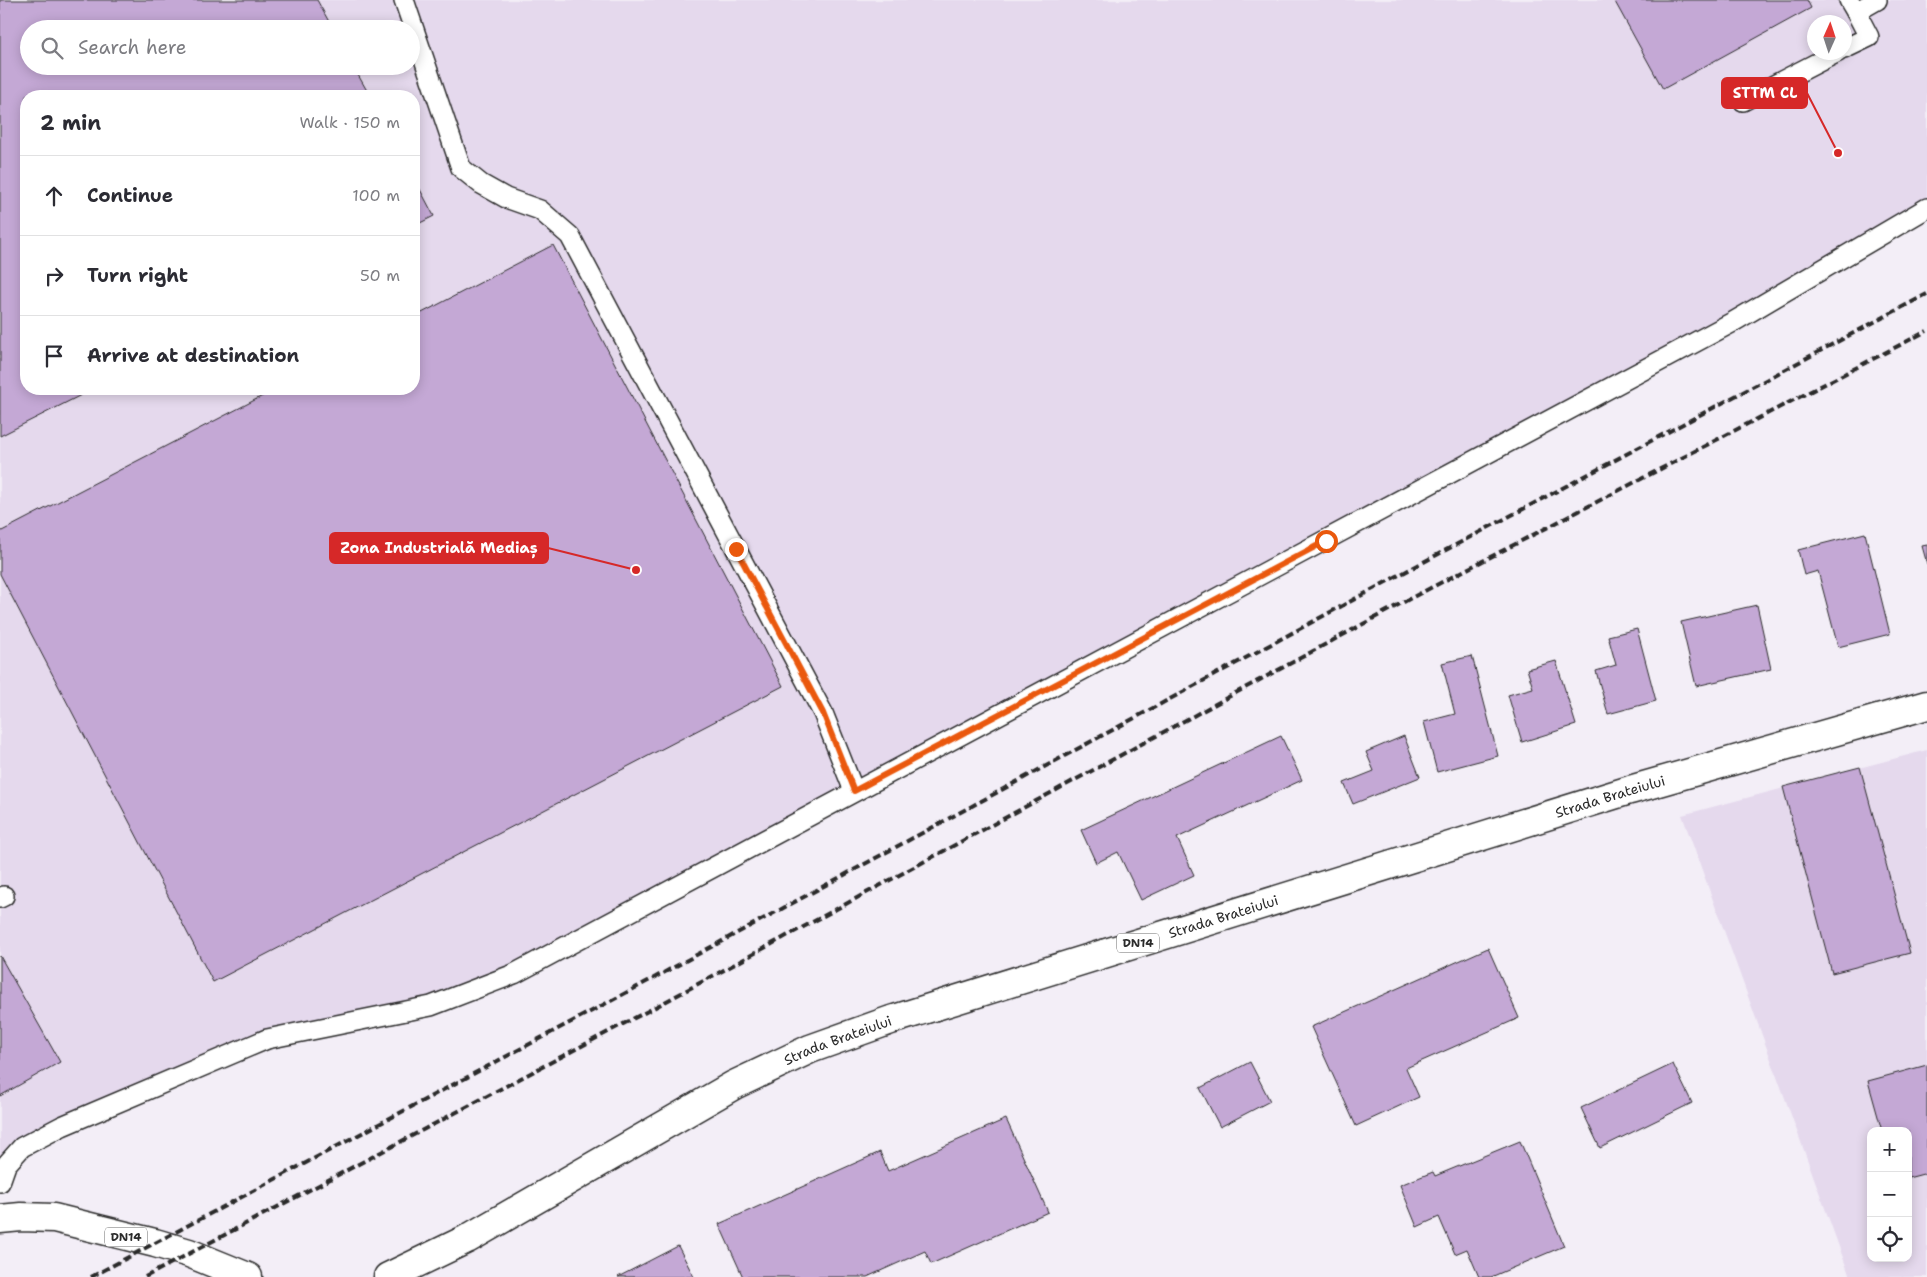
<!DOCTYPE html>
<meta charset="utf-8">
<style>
body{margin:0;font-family:"Shantell Sans",sans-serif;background:#f7f7f7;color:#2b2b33}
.controls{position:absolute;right:15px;bottom:15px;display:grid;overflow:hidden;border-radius:10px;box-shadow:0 2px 12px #0003}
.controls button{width:45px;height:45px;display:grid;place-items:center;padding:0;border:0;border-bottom:1px solid #e1e1e2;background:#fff;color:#2b2b33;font:25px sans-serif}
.compass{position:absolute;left:1807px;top:15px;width:45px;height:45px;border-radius:50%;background:#fff;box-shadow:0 2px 12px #0003;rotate:3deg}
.stop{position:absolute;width:15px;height:15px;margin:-11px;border:4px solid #ea580c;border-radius:50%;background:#fff}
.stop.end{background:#ea580c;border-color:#fff;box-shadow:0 1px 5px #0008}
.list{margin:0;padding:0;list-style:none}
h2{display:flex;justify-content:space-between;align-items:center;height:65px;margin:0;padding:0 20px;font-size:21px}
h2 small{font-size:16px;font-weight:400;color:#7c7c81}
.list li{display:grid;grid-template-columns:32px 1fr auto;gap:15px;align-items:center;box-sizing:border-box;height:80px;padding:0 20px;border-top:1px solid #e1e1e2}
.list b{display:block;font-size:19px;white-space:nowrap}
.list em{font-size:16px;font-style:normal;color:#7c7c81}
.icon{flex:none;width:28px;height:28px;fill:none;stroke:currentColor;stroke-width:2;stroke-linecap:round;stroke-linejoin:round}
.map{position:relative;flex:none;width:1927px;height:1277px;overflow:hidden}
.search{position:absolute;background:#fff;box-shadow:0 2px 12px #0003;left:20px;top:20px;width:400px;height:55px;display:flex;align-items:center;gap:12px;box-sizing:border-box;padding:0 18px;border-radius:28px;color:#7c7c81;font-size:19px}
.panel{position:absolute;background:#fff;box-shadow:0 2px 12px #0003;left:20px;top:90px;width:400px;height:305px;border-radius:20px}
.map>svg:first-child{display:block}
</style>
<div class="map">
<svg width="1927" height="1277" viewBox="0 0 1927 1277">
<rect width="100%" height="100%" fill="#f3eef7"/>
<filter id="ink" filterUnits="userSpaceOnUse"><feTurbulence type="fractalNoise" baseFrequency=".02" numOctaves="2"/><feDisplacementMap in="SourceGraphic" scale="10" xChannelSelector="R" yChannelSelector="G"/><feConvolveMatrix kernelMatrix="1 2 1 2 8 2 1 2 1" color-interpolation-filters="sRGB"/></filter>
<g filter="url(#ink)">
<!-- built -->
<g fill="#e5d9ed" fill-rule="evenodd">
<path d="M 0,0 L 1927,0 L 1927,208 L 766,839 L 431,1006 L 316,1028 L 22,1147 L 0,1182 ZM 1814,22 L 1844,22 L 1844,52 L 1814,52 ZM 29,29 L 411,29 L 411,66 L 29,66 ZM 26,96 L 414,96 L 414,389 L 26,389 Z"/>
<path d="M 1927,750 L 1927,1277 L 1850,1277 L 1682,815 ZM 1871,1131 L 1908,1131 L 1908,1258 L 1871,1258 Z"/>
</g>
<!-- building -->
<g fill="#c4a8d5" stroke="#2b2b2b">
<path d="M 0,0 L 317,0 L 333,29 L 29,29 L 29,66 L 353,66 L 370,96 L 26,96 L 26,389 L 93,389 L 0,436 Z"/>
<path d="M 1614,0 L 1807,0 L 1811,8 L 1663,89 Z"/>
<path d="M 414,178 L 434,216 L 414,226 Z"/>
<path d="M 553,245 L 783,686 L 213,982 L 0,574 L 0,532 L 276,389 L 414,389 L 414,317 Z"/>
<path d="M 1865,533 L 1890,634 L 1838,647 L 1818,571 L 1804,575 L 1798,550 Z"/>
<path d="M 1927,545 L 1927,564 L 1922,546 Z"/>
<path d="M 1757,605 L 1771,669 L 1696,686 L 1681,622 Z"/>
<path d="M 1637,629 L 1656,701 L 1608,714 L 1596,671 L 1616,665 L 1608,636 Z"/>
<path d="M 1472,656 L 1498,756 L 1437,772 L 1424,722 L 1455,714 L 1442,663 Z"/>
<path d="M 1556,661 L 1576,725 L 1522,742 L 1508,695 L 1533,688 L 1527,669 Z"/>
<path d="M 1281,736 L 1302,780 L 1177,838 L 1194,875 L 1141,900 L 1118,852 L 1096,863 L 1081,830 Z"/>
<path d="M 1404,736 L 1420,777 L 1353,804 L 1344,783 L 1374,771 L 1366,752 Z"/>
<path d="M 1860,767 L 1910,953 L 1832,973 L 1783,787 Z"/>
<path d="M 1488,948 L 1519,1018 L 1406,1068 L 1419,1097 L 1356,1126 L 1311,1027 Z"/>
<path d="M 0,956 L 60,1062 L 0,1096 Z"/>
<path d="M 1250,1062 L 1270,1101 L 1220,1127 L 1200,1088 Z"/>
<path d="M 1673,1064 L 1692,1103 L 1600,1148 L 1581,1108 Z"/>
<path d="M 1927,1065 L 1927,1173 L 1908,1178 L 1908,1131 L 1882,1131 L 1868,1081 Z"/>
<path d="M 1006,1119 L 1048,1212 L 931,1264 L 925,1251 L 867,1277 L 743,1277 L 719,1224 L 880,1152 L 888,1171 Z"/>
<path d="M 1520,1141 L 1564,1246 L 1491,1277 L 1479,1277 L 1467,1249 L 1455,1254 L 1439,1217 L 1417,1227 L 1400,1185 L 1433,1172 L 1435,1176 Z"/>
<path d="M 678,1246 L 694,1277 L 618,1277 Z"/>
</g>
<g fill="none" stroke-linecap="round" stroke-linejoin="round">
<defs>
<g id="lane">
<path d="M 404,0 L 461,168 L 481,184 L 506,198 L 540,210 L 570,236 L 823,713 L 854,791"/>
<path d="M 1849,0 L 1856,12 L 1877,0"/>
<path d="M 1844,49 L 1869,37 L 1856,12"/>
<path d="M 1743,101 L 1838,52"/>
<path d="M 0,898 L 4,896"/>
<path d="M 0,1182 L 6,1165 L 22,1147 L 62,1126 L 267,1039 L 431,1006 L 514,974 L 1733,322 L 1927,208"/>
</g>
<g id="primary">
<path d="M 0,1219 L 21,1217 L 54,1218 L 155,1243 L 189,1253 L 248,1277"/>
<path id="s1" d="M 388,1277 L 467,1239 L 734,1085 L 810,1049 L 891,1020 L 1630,790 L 1927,705"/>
</g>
</defs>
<!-- lane casing -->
<use href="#lane" stroke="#2b2b2b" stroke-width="22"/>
<!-- primary casing -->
<use href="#primary" stroke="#2b2b2b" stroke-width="31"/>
<!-- lane -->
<use href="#lane" stroke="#fff" stroke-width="19"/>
<!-- primary -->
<use href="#primary" stroke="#fff" stroke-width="28"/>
<!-- rail -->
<g stroke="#2b2b2b" stroke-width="4" stroke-dasharray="8 4" stroke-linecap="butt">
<path d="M 91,1277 L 652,979 L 1401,574 L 1927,294"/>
<path d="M 145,1277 L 661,1004 L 1413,597 L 1927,331"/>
</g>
</g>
</g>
<g fill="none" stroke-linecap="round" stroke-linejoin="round" filter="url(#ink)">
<!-- route -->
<path stroke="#ea580c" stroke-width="6" d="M 736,549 L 823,713 L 854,791 L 1326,541"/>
</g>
<g text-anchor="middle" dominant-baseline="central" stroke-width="4.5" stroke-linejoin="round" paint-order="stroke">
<!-- shield labels -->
<g fill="#fff" stroke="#6b6b6b" stroke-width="1">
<rect x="1117" y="933.5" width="42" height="19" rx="4"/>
<rect x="105" y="1227.5" width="42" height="19" rx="4"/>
</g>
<g font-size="12" font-weight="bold" fill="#2b2b2b">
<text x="1138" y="943">DN14</text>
<text x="126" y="1237">DN14</text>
</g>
<!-- street labels -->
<g font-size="14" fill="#2b2b2b" stroke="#fff">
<text stroke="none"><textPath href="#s1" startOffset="1319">Strada Brateiului</textPath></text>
<text stroke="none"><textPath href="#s1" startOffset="914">Strada Brateiului</textPath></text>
<text stroke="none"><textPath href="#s1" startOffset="509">Strada Brateiului</textPath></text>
</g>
</g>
<!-- callouts -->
<path fill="none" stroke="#d62828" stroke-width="2" d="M1838 153L1807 93M636 570L548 548"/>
<g fill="#d62828" stroke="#fff" stroke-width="2">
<circle cx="1838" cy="153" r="5"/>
<circle cx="636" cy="570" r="5"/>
</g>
<g fill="#d62828" stroke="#d62828" stroke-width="2">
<rect x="1722" y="78" width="85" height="30" rx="5"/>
<rect x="330" y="533" width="218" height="30" rx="5"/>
</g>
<g font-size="15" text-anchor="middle" font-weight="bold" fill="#fff">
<text x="1765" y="98">STTM CL</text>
<text x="439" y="553">Zona Industrială Mediaș</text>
</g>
</svg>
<div class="controls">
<button>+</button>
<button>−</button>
<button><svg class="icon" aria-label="locate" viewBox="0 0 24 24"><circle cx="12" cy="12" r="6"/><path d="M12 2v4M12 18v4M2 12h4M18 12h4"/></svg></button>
</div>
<svg class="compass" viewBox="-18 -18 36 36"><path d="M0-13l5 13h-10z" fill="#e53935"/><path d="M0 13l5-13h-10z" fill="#7c7c81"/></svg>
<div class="stop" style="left:1326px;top:541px"></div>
<div class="stop end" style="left:736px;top:549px"></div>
<div class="search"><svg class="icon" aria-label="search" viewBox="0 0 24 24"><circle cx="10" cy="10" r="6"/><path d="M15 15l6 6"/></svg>Search here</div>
<section class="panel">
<h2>2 min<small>Walk · 150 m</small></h2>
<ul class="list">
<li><svg class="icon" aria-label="ahead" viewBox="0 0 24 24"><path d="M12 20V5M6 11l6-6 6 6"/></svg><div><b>Continue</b></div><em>100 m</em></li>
<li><svg class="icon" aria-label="right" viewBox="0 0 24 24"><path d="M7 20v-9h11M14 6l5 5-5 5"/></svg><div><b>Turn right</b></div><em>50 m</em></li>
<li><svg class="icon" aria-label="arrive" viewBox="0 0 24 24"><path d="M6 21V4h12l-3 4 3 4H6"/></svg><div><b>Arrive at destination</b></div></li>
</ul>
</section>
</div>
